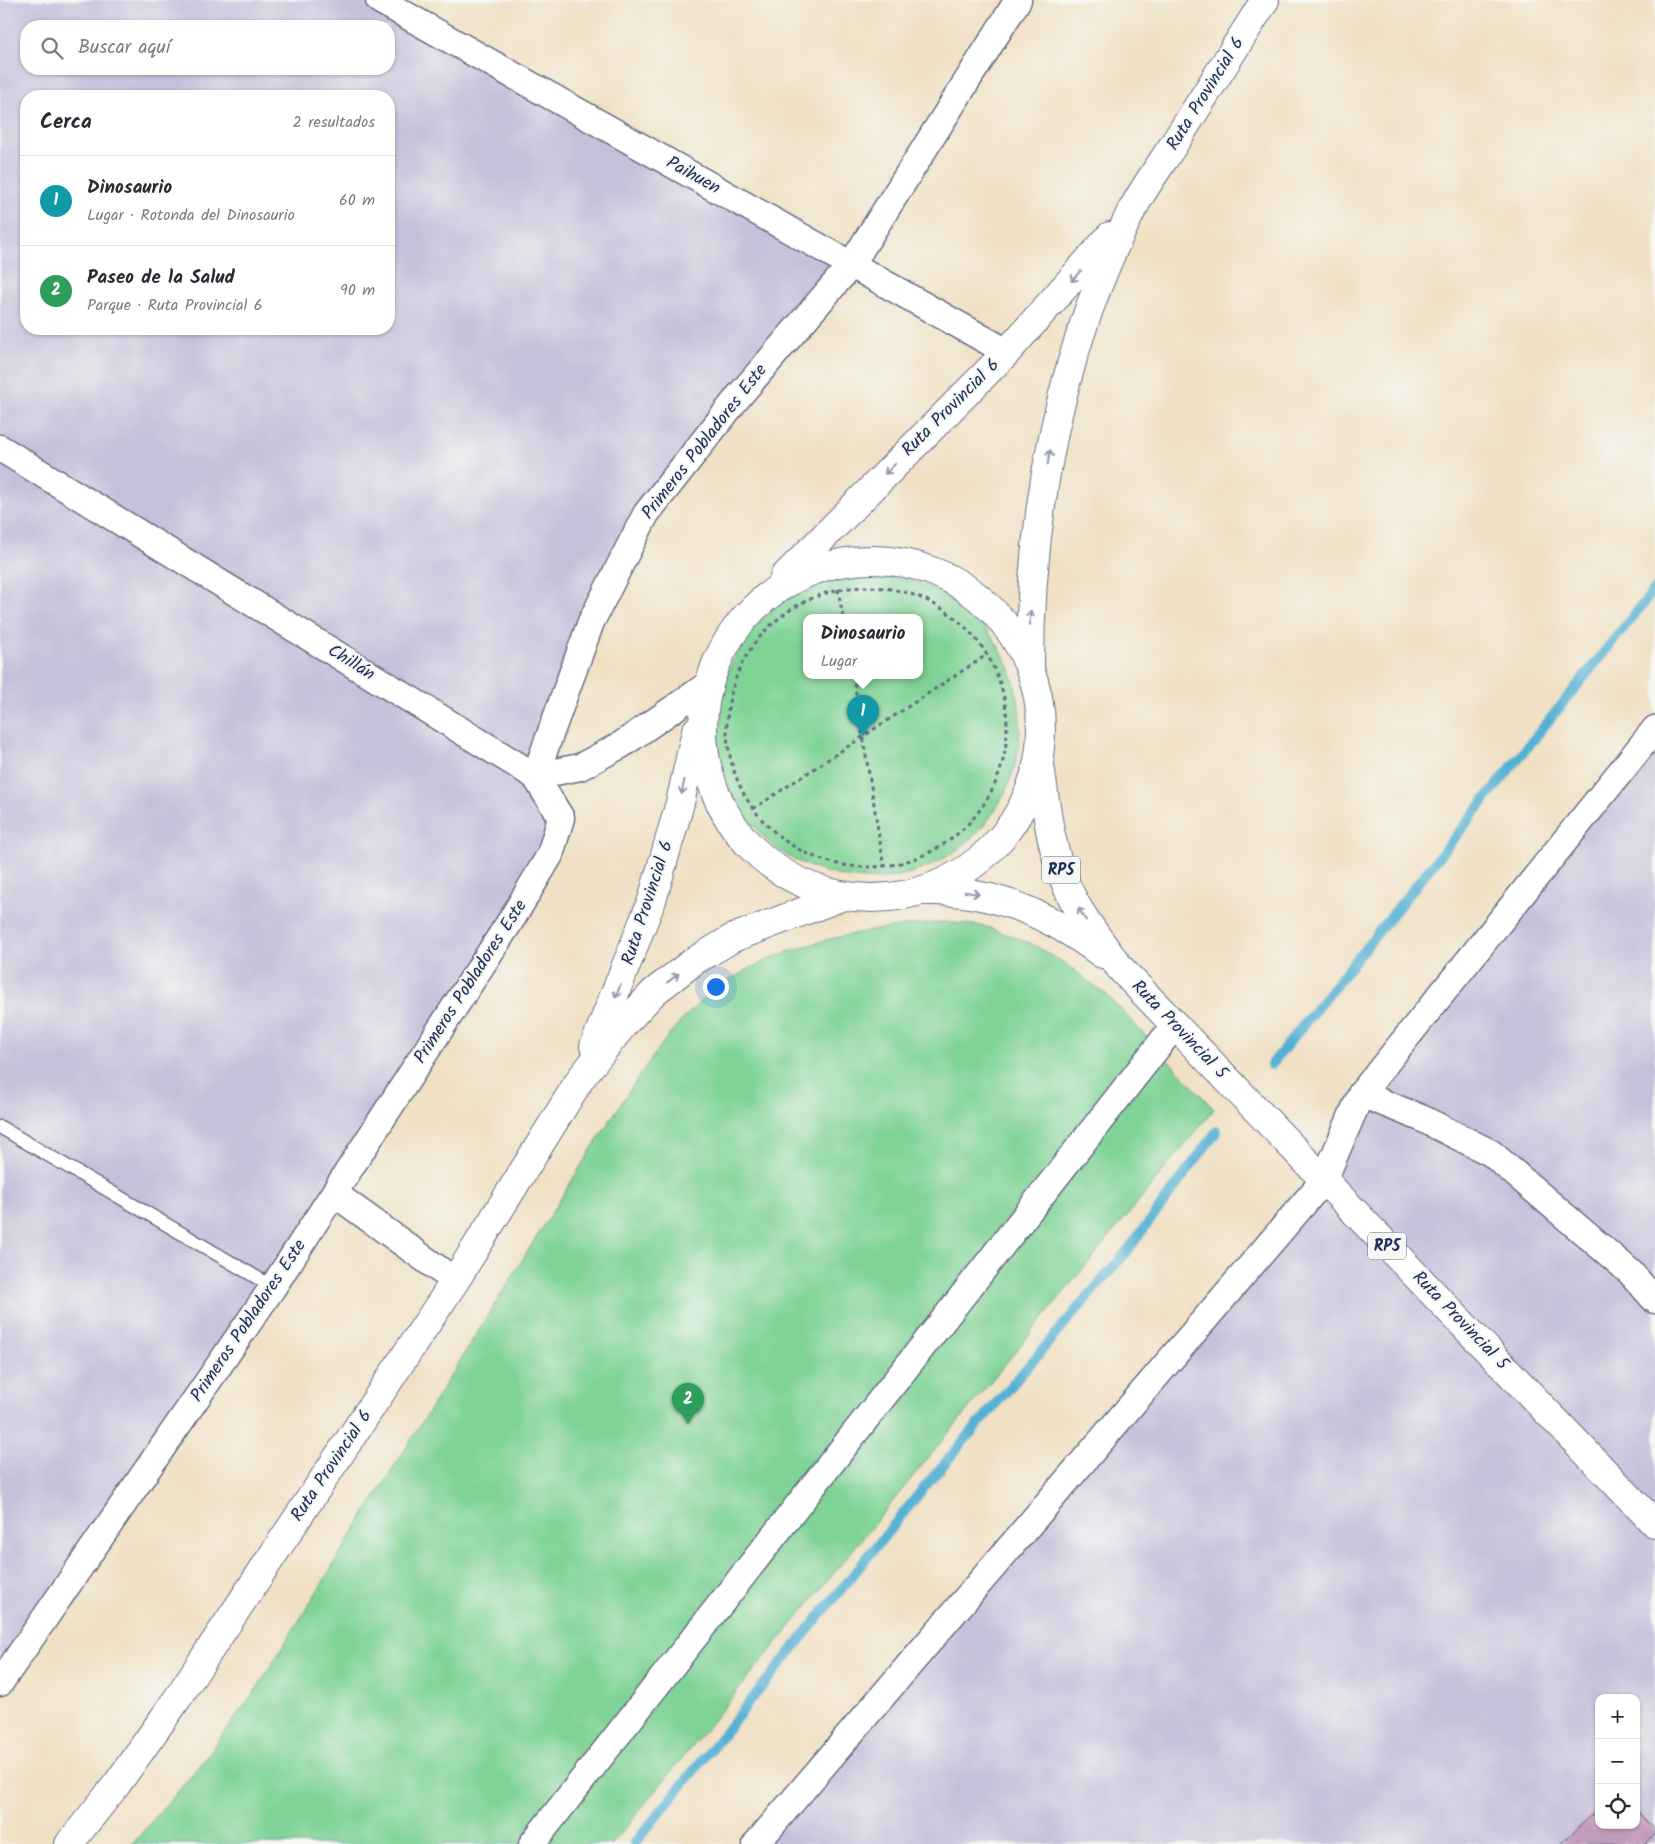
<!DOCTYPE html>
<html lang="es">
<meta charset="utf-8">
<style>
body{margin:0;font-family:Kalam,sans-serif;background:#f7f7f7;color:#2b2b33}
.controls{position:absolute;right:15px;bottom:15px;display:grid;overflow:hidden;border-radius:10px;box-shadow:0 1px 4px #0004}
.controls button{width:45px;height:45px;display:grid;place-items:center;padding:0;border:0;border-bottom:1px solid #e1e1e2;background:#fff;color:#2b2b33;font:25px sans-serif}
.you{position:absolute;left:715px;top:986px;width:18px;height:18px;margin:-12px;border:4px solid #fff;border-radius:50%;background:#1a73e8;box-shadow:0 0 0 8px #1a73e833}
.badge{display:grid;place-items:center;width:32px;height:32px;border-radius:50%;background:#0b8043;color:#fff;font-size:16px;font-weight:700}
.pin{position:absolute;translate:-50% -41px;filter:drop-shadow(0 1px 2px #0008)}
.pin::after{content:'';position:absolute;top:26px;width:18px;height:15px;background:inherit;clip-path:polygon(0 0,100% 0,50% 100%)}
.popup{position:absolute;left:803px;top:614px;width:120px;height:65px;box-sizing:border-box;display:grid;place-content:center;border-radius:10px;background:#fff;filter:drop-shadow(0 1px 4px #0005);font-size:16px;white-space:nowrap;color:#7c7c81}
.popup b{font-size:19px;color:#2b2b33}
.popup::after{content:'';position:absolute;left:50%;top:100%;margin-left:-10px;border:10px solid transparent;border-top-color:#fff}
.list{margin:0;padding:0;list-style:none}
h2{display:flex;justify-content:space-between;align-items:center;height:65px;margin:0;padding:0 20px;font-size:21px}
h2 small{font-size:16px;font-weight:400;color:#7c7c81}
.list li{display:grid;grid-template-columns:32px 1fr auto;gap:15px;align-items:center;box-sizing:border-box;height:90px;padding:0 20px;border-top:1px solid #e1e1e2}
.list b{display:block;font-size:19px;white-space:nowrap}
.list p{margin:0;font-size:16px;white-space:nowrap;color:#7c7c81}
.list em{font-size:16px;font-style:normal;color:#7c7c81}
.icon{flex:none;width:28px;height:28px;fill:none;stroke:currentColor;stroke-width:2;stroke-linecap:round;stroke-linejoin:round}
.map{position:relative;flex:none;width:1655px;height:1844px;overflow:hidden}
.search{position:absolute;background:#fff;box-shadow:0 1px 4px #0004;left:20px;top:20px;width:375px;height:55px;display:flex;align-items:center;gap:12px;box-sizing:border-box;padding:0 18px;border-radius:20px;color:#7c7c81;font-size:19px}
.panel{position:absolute;background:#fff;box-shadow:0 1px 4px #0004;left:20px;top:90px;width:375px;height:245px;border-radius:20px}
.map>svg:first-child{display:block}
</style>
<div class="map">
<svg width="1655" height="1844" viewBox="0 0 1655 1844">
<rect width="100%" height="100%" fill="#f6f6f2"/>
<filter id="ink" filterUnits="userSpaceOnUse"><feTurbulence type="fractalNoise" baseFrequency=".02" numOctaves="2"/><feDisplacementMap in="SourceGraphic" scale="10" xChannelSelector="R" yChannelSelector="G"/><feConvolveMatrix kernelMatrix="1 2 1 2 8 2 1 2 1" color-interpolation-filters="sRGB"/></filter>
<filter id="wash" filterUnits="userSpaceOnUse"><feTurbulence type="fractalNoise" baseFrequency=".0096" numOctaves="4" result="noise"/><feDisplacementMap in="SourceGraphic" scale="20" xChannelSelector="R" yChannelSelector="G"/><feGaussianBlur stdDeviation="1.12" result="paint"/><feColorMatrix in="noise" values="0 0 0 0 0 0 0 0 0 0 0 0 0 0 0 0 0 1.4 0 .05"/><feComposite in="paint" operator="in"/></filter>
<g filter="url(#wash)">
<rect width="100%" height="100%" fill="#f0e1c5"/>
<!-- industrial -->
<g fill="#c6c0da" fill-rule="evenodd">
<path d="M 0,0 L 372,0 L 851,265 L 646,514 L 535,776 L 561,818 L 550,855 L 0,1683 ZM 26,26 L 389,26 L 389,69 L 26,69 ZM 26,96 L 389,96 L 389,329 L 26,329 Z"/>
<path d="M 1655,729 L 1655,1844 L 756,1844 L 1324,1180 L 1361,1094 ZM 1599,1698 L 1636,1698 L 1636,1825 L 1599,1825 Z"/>
</g>
<!-- green -->
<g fill="#7fd396" stroke="#4d817a" fill-rule="evenodd">
<path d="M 849,575 C 875,575 901,575 925,585 C 1044,633 1052,793 945,858 C 916,875 881,883 848,877 C 816,872 782,858 760,833 C 746,816 732,798 725,776 C 706,715 726,642 779,604 C 800,589 824,582 849,575 ZM 807,617 L 919,617 L 919,675 L 807,675 Z"/>
<path d="M 945,922 L 984,926 L 1030,943 L 1066,964 L 1107,995 L 1214,1109 L 612,1844 L 132,1844 L 194,1773 L 254,1693 C 344,1548 434,1403 524,1257 C 553,1211 581,1165 611,1119 C 644,1069 678,1011 731,979 C 794,940 872,928 945,922 Z"/>
</g>
<g fill="none" stroke-linecap="round" stroke-linejoin="round">
<!-- stream -->
<g stroke="#55b1d3" stroke-width="10">
<path d="M 1271,1065 L 1655,589"/>
<path d="M 634,1844 L 927,1484 L 1128,1250 L 1217,1131"/>
</g>
</g>
<g id="blocks">
<!-- building -->
<path fill="#c29aba" d="M 1599,1808 L 1599,1825 L 1636,1825 L 1636,1810 L 1655,1830 L 1655,1835 L 1646,1844 L 1561,1844 Z"/>
</g>
</g>
<g filter="url(#ink)">
<use href="#blocks" fill-opacity="0" stroke="#666d82" stroke-width="1"/>
<g fill="none" stroke-linecap="round" stroke-linejoin="round">
<defs>
<path id="lane" d="M 0,1127 L 273,1287"/>
<g id="street">
<path d="M 379,0 L 1007,352"/>
<path d="M 0,448 L 535,776 L 580,767 L 621,745 L 706,686"/>
<path d="M 1361,1094 L 1421,1118 L 1491,1153 L 1630,1272 L 1655,1300"/>
<path d="M 335,1194 L 455,1281"/>
<path d="M 0,1683 L 273,1287 L 513,917 L 550,855 L 561,818 L 535,776 L 591,622 L 646,514 L 739,396 L 851,265 L 1018,0"/>
<path d="M 532,1844 L 1175,1025"/>
<path d="M 756,1844 L 1324,1180 L 1361,1094 L 1655,729"/>
</g>
<g id="secondary">
<circle cx="872" cy="729" r="169"/>
<path d="M 784,577 L 1007,352 L 1110,236"/>
<path d="M 1030,665 C 1030,510 1060,353 1130,214 C 1142,190 1159,167 1174,144 C 1204,96 1235,48 1265,0"/>
<path d="M 594,1046 L 652,900 L 680,803 L 696,731"/>
<path d="M 69,1844 L 117,1784 L 175,1702 L 455,1281 L 581,1078 L 624,1024 L 654,992 L 693,962 L 733,938 L 841,897"/>
</g>
<g id="primary">
<path d="M 1039,757 C 1046,806 1050,857 1074,901 C 1087,925 1104,946 1120,968 L 1655,1524"/>
<path d="M 924,891 C 992,889 1048,914 1102,954"/>
</g>
</defs>
<!-- lane casing -->
<use href="#lane" stroke="#666d82" stroke-width="15"/>
<!-- street casing -->
<use href="#street" stroke="#666d82" stroke-width="29"/>
<!-- secondary casing -->
<use href="#secondary" stroke="#666d82" stroke-width="30"/>
<!-- primary casing -->
<use href="#primary" stroke="#666d82" stroke-width="30"/>
<!-- path -->
<g stroke="#666d82" stroke-width="3" stroke-dasharray="4 4" stroke-linecap="butt">
<circle cx="867" cy="727" r="140"/>
<path d="M 838,589 L 843,617"/>
<path d="M 853,675 L 884,867"/>
<path d="M 753,809 L 988,654"/>
</g>
<!-- lane -->
<use href="#lane" stroke="#fff" stroke-width="12"/>
<!-- street -->
<use href="#street" stroke="#fff" stroke-width="26"/>
<!-- secondary -->
<use href="#secondary" stroke="#fff" stroke-width="28"/>
<!-- primary -->
<use href="#primary" stroke="#fff" stroke-width="28"/>
</g>
<!-- one-way arrows -->
<defs><path id="oneway-shaft" d="M-6 0H5M1.5-3L5.5 0L1.5 3" fill="none" stroke-width="1.6" stroke-linecap="round" stroke-linejoin="round" transform="scale(1.25)"/></defs>
<g stroke="#8d97ae">
<use href="#oneway-shaft" transform="translate(1076 276) rotate(132)"/>
<use href="#oneway-shaft" transform="translate(1049 457) rotate(-80)"/>
<use href="#oneway-shaft" transform="translate(890 469) rotate(135)"/>
<use href="#oneway-shaft" transform="translate(1030 618) rotate(-89)"/>
<use href="#oneway-shaft" transform="translate(683 787) rotate(102)"/>
<use href="#oneway-shaft" transform="translate(972 893) rotate(9)"/>
<use href="#oneway-shaft" transform="translate(1082 914) rotate(-122)"/>
<use href="#oneway-shaft" transform="translate(673 978) rotate(-38)"/>
<use href="#oneway-shaft" transform="translate(618 991) rotate(112)"/>
</g>
</g>
<g text-anchor="middle" dominant-baseline="central" stroke-width="4" stroke-linejoin="round" paint-order="stroke">
<!-- shield labels -->
<g fill="#f6f6f2" stroke="#5d6b8a" stroke-width="1">
<rect x="1042" y="856.5" width="38" height="27" rx="4"/>
<rect x="1368" y="1232.5" width="38" height="27" rx="4"/>
</g>
<g font-size="16" font-weight="bold" fill="#1b2f5e">
<text x="1061" y="870">RP5</text>
<text x="1387" y="1246">RP5</text>
</g>
<!-- street labels -->
<g font-size="18" fill="#1b2f5e" stroke="#f6f6f2">
<text transform="translate(1206 94) rotate(-58)">Ruta Provincial 6</text>
<text transform="translate(693 176) rotate(29)">Paihuen</text>
<text transform="translate(951 408) rotate(-45)">Ruta Provincial 6</text>
<text transform="translate(705 442) rotate(-52)">Primeros Pobladores Este</text>
<text transform="translate(351 663) rotate(32)">Chillán</text>
<text transform="translate(648 903) rotate(-72)">Ruta Provincial 6</text>
<text transform="translate(471 982) rotate(-57)">Primeros Pobladores Este</text>
<text transform="translate(1179 1030) rotate(46)">Ruta Provincial 5</text>
<text transform="translate(249 1321) rotate(-56)">Primeros Pobladores Este</text>
<text transform="translate(1460 1321) rotate(46)">Ruta Provincial 5</text>
<text transform="translate(332 1466) rotate(-56)">Ruta Provincial 6</text>
</g>
</g>
</svg>
<div class="controls">
<button>+</button>
<button>−</button>
<button><svg class="icon" aria-label="locate" viewBox="0 0 24 24"><circle cx="12" cy="12" r="6"/><path d="M12 2v4M12 18v4M2 12h4M18 12h4"/></svg></button>
</div>
<div class="you"></div>
<div class="pin badge" style="left:863px;top:736px;background:#0f9aa8">1</div>
<div class="popup"><b>Dinosaurio</b>Lugar</div>
<div class="pin badge" style="left:688px;top:1424px;background:#2e9e5b">2</div>
<div class="search"><svg class="icon" aria-label="search" viewBox="0 0 24 24"><circle cx="10" cy="10" r="6"/><path d="M15 15l6 6"/></svg>Buscar aquí</div>
<section class="panel">
<h2>Cerca<small>2 resultados</small></h2>
<ul class="list">
<li><span class="badge" style="background:#0f9aa8">1</span><div><b>Dinosaurio</b><p>Lugar · Rotonda del Dinosaurio</p></div><em>60 m</em></li>
<li><span class="badge" style="background:#2e9e5b">2</span><div><b>Paseo de la Salud</b><p>Parque · Ruta Provincial 6</p></div><em>90 m</em></li>
</ul>
</section>
</div>
